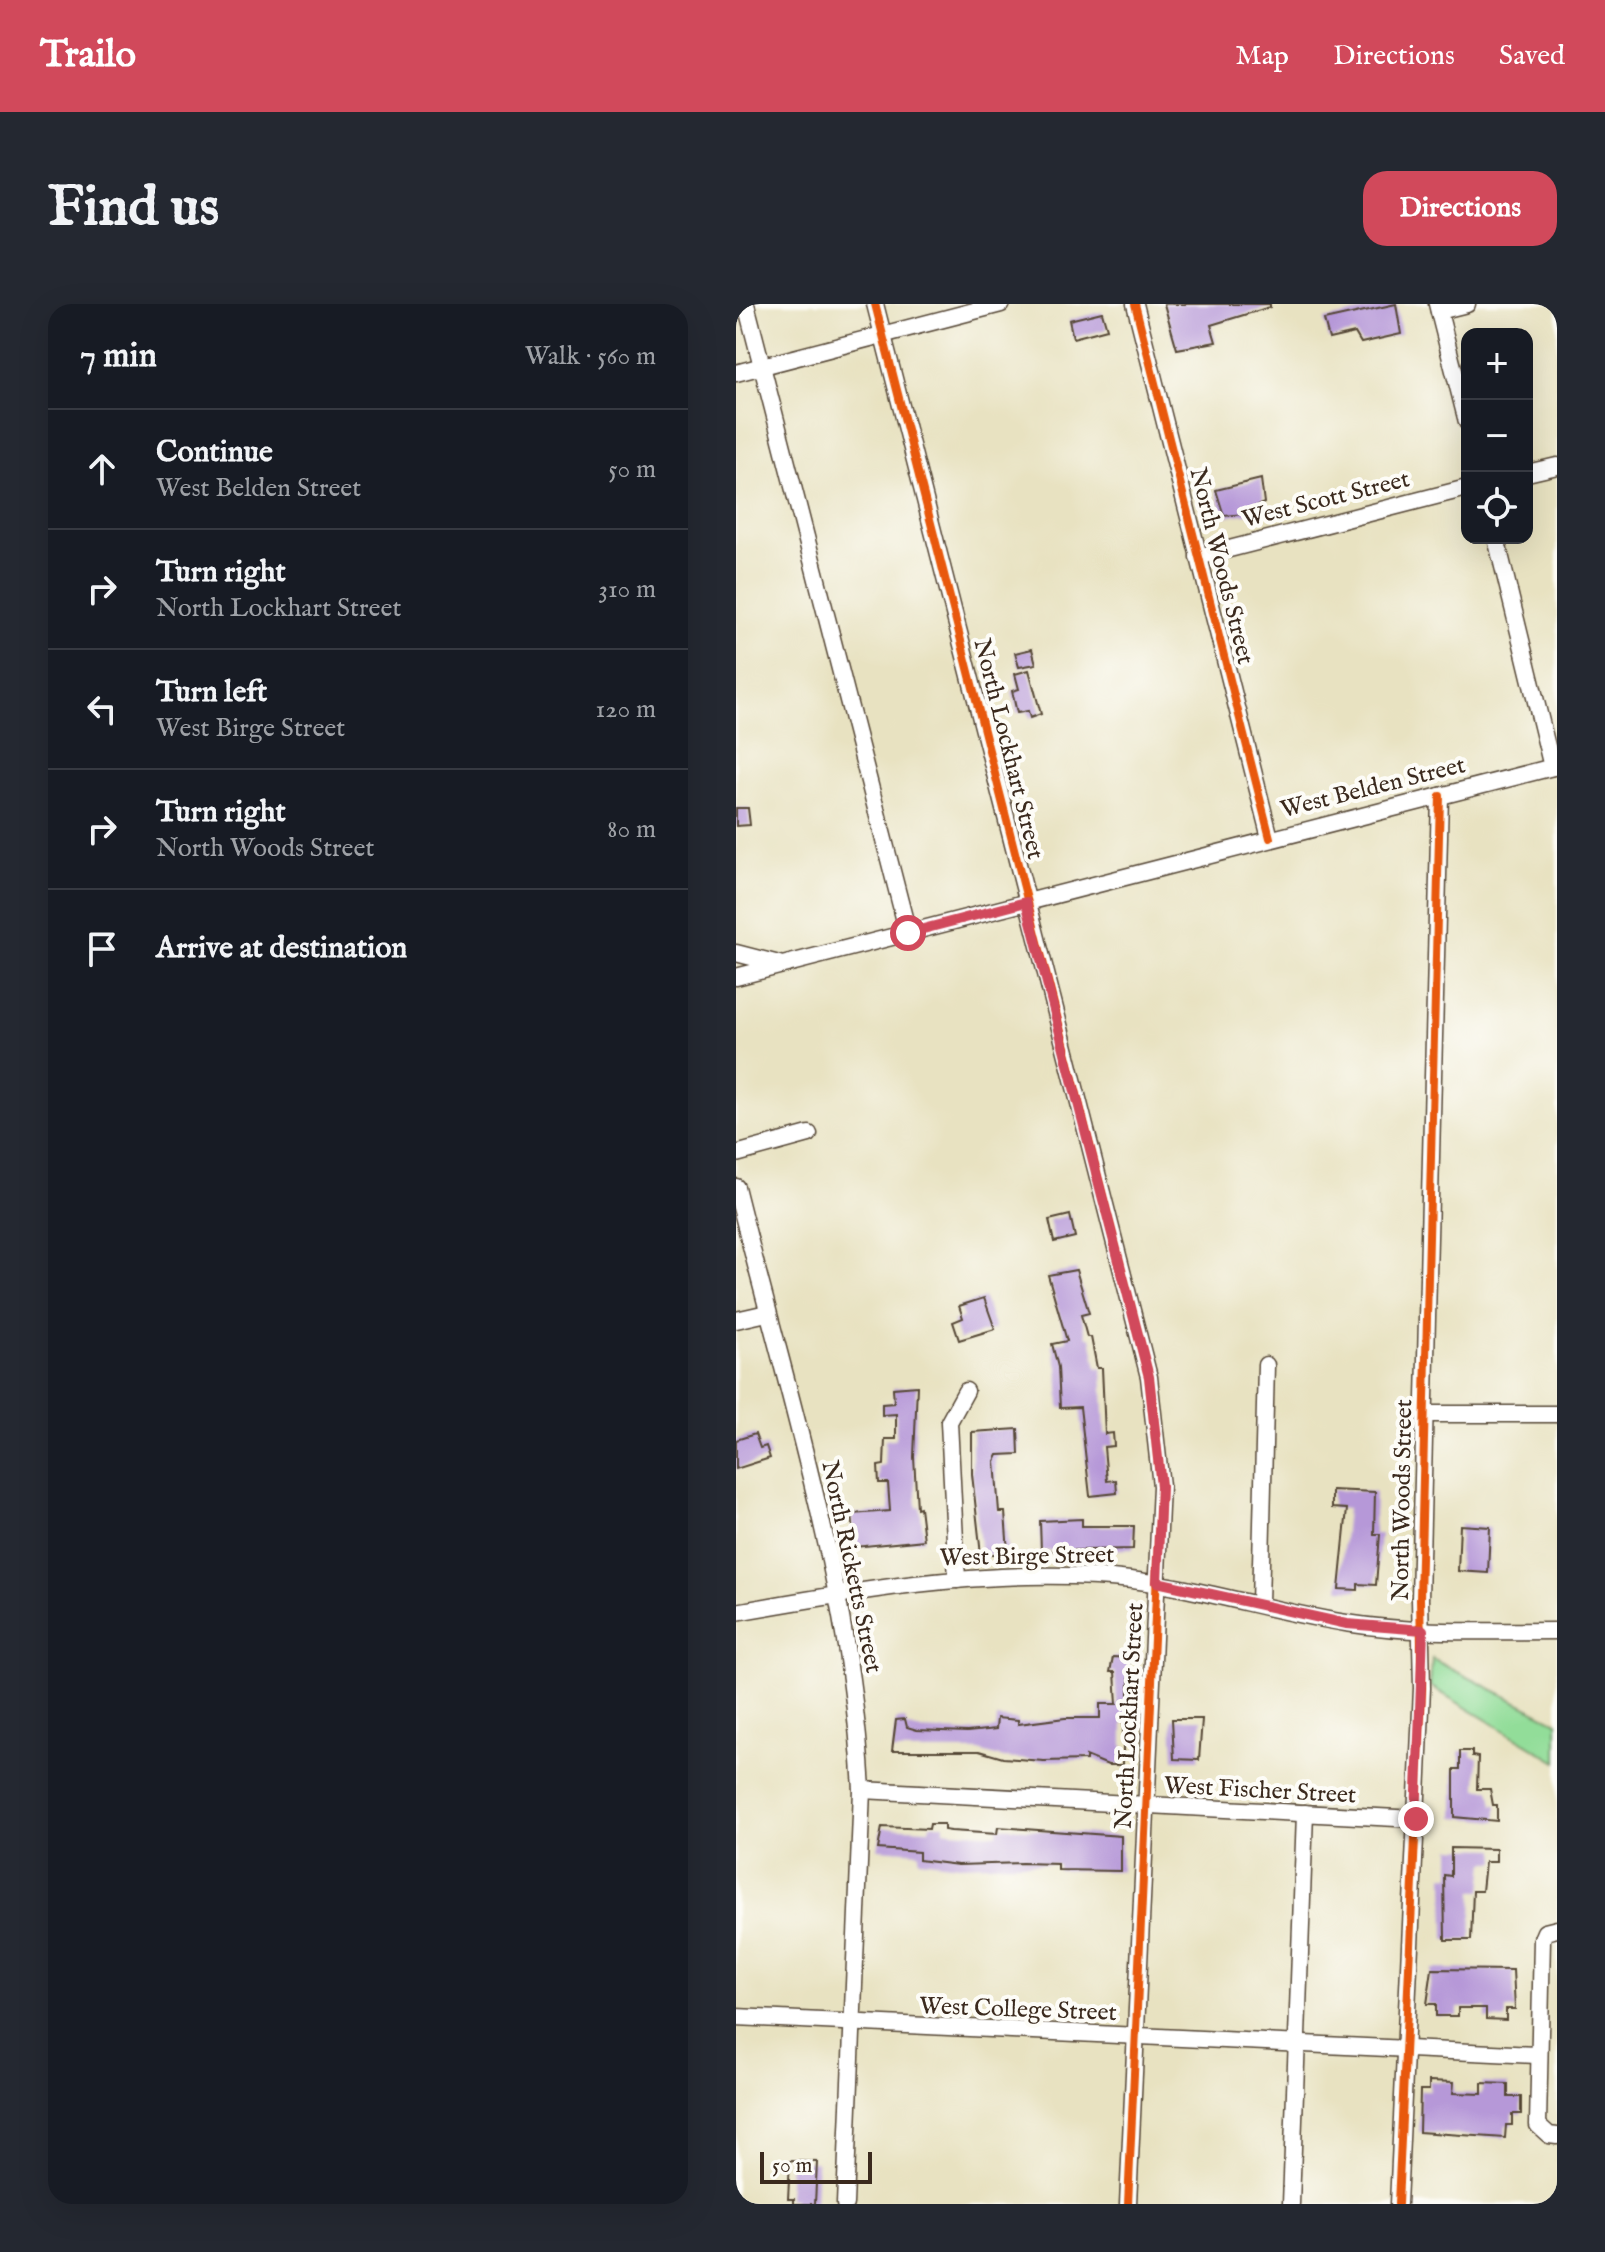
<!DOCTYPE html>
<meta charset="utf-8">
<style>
body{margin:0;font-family:"IM FELL English",serif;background:#242831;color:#f1f3f6}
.controls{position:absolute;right:24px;top:24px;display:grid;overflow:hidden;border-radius:16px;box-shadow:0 8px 32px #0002}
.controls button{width:72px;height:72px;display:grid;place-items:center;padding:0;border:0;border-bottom:2px solid #363941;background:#171b24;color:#f1f3f6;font:40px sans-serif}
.scale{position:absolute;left:24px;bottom:20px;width:112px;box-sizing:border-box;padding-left:8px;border:4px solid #3b2a1e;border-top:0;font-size:22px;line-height:28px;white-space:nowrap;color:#3b2a1e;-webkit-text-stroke:6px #fdfcf7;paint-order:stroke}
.stop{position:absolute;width:24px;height:24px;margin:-18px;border:6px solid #d1495b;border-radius:50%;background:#fff}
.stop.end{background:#d1495b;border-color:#fff;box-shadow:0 2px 8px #0008}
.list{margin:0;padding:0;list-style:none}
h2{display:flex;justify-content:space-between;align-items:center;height:104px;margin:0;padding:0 32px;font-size:34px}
h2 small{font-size:26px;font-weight:400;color:#9ea1a6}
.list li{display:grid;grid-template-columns:52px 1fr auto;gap:24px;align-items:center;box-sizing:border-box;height:120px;padding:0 32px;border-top:2px solid #363941}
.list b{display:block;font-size:30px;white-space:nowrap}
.list p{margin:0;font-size:26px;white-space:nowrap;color:#9ea1a6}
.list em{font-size:26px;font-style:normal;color:#9ea1a6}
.icon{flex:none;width:44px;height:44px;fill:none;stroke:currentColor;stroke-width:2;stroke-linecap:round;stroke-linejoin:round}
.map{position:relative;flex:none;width:821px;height:1900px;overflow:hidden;border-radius:24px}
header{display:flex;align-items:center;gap:48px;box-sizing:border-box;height:112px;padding:0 40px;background:#d1495b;color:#fff}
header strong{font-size:38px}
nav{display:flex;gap:44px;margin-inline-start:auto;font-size:28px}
.intro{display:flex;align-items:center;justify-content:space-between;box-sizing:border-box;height:192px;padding:0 48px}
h1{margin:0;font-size:56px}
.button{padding:20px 36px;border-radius:24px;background:#d1495b;color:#fff;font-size:28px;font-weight:700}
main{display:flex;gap:48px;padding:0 48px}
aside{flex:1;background:#171b24;border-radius:24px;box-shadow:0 8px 32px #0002}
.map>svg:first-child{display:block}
</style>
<header>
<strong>Trailo</strong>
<nav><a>Map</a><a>Directions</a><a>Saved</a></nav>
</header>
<div class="intro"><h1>Find us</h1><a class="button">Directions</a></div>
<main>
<aside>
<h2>7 min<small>Walk · 560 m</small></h2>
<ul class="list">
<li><svg class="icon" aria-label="ahead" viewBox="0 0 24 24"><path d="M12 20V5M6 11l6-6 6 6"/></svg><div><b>Continue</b><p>West Belden Street</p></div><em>50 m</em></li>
<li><svg class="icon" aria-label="right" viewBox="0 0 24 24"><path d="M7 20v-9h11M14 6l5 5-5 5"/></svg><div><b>Turn right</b><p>North Lockhart Street</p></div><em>310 m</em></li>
<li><svg class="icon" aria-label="left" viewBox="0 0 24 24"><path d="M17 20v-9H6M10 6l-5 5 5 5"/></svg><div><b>Turn left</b><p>West Birge Street</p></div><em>120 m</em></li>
<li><svg class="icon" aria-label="right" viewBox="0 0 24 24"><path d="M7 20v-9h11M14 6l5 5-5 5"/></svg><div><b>Turn right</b><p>North Woods Street</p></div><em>80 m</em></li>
<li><svg class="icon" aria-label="arrive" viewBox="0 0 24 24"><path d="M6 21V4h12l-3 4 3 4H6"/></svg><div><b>Arrive at destination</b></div></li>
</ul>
</aside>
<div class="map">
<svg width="821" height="1900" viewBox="0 0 821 1900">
<rect width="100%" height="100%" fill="#fdfcf7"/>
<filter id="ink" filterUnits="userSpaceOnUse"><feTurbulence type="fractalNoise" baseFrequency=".0125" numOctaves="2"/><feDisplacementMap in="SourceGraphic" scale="16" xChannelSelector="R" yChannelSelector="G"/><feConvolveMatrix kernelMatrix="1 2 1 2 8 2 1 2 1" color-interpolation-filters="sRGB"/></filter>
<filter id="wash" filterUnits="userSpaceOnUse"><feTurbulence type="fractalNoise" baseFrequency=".006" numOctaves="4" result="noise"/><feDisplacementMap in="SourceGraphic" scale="32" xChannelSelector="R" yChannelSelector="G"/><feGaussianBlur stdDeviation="1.8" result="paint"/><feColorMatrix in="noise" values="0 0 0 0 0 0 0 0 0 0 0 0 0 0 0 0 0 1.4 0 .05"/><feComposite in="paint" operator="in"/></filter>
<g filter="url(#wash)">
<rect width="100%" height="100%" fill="#e8e2c1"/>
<!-- green -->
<path fill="#92dd99" stroke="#66845c" stroke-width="2" d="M 696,1355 L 821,1418 L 821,1458 L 694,1382 Z"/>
<g id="blocks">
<!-- building -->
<g fill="#b698d8">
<path d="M 428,0 L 534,0 L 534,3 L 475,21 L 480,38 L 441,45 Z"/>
<path d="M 660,0 L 665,30 L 625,39 L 619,29 L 593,35 L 588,16 Z"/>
<path d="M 366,8 L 371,25 L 337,34 L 333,16 Z"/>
<path d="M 525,175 L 528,199 L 516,204 L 519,209 L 488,212 L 480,186 Z"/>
<path d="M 296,345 L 300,360 L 283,363 L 279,349 Z"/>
<path d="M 293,366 L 305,410 L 294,414 L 292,407 L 281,409 L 276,387 L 283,385 L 279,370 Z"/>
<path d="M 0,504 L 12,504 L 14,521 L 0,522 Z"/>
<path d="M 334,911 L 339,933 L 318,938 L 313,916 Z"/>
<path d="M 340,966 L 353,1009 L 345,1011 L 351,1033 L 355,1033 L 361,1064 L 366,1064 L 369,1130 L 377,1129 L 378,1142 L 368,1143 L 371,1177 L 380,1176 L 381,1189 L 354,1192 L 344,1103 L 324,1104 L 322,1063 L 316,1040 L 331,1037 L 312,971 Z"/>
<path d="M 248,994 L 259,1025 L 223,1036 L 217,1018 L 227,1014 L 223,1002 Z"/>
<path d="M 181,1082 L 178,1153 L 181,1204 L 184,1203 L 188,1236 L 119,1243 L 116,1210 L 154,1207 L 152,1179 L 143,1179 L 142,1162 L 148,1161 L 149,1135 L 160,1135 L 160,1110 L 146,1111 L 146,1100 L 158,1099 L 157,1084 Z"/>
<path d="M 282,1125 L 283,1150 L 262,1151 L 259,1157 L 263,1208 L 269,1208 L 272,1249 L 245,1251 L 236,1170 L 236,1128 Z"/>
<path d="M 19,1130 L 24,1144 L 30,1142 L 34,1154 L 0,1165 L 0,1136 Z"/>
<path d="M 596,1186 L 639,1188 L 638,1230 L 644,1230 L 640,1281 L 622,1280 L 622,1286 L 603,1285 L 611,1205 L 596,1204 Z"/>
<path d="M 346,1215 L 346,1222 L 398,1222 L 397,1245 L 305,1247 L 304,1217 Z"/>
<path d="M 724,1221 L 754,1223 L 752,1269 L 722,1267 Z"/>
<path d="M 377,1353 L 393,1354 L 393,1392 L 398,1392 L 397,1410 L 387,1409 L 387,1461 L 372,1461 L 350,1452 L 350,1456 L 308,1457 L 267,1454 L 243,1447 L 156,1447 L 160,1416 L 169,1415 L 171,1423 L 181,1426 L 231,1428 L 260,1425 L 261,1414 L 282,1416 L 282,1420 L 329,1414 L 364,1414 L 364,1400 L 381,1400 L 379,1368 L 374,1368 Z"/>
<path d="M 436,1415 L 466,1415 L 463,1456 L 438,1455 Z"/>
<path d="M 724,1447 L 736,1447 L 736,1452 L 742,1453 L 741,1485 L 754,1485 L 757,1501 L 761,1501 L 761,1517 L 718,1513 L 718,1465 L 724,1465 Z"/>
<path d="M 194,1520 L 208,1520 L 208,1526 L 215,1527 L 261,1530 L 262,1523 L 385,1532 L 385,1567 L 322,1566 L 322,1560 L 286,1559 L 222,1561 L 183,1556 L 183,1548 L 142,1545 L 146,1523 L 193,1525 Z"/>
<path d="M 715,1544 L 760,1545 L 760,1558 L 749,1558 L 746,1587 L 737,1587 L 735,1636 L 709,1636 L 708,1571 L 715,1572 Z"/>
<path d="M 696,1665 L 777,1666 L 779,1705 L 770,1705 L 770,1716 L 750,1715 L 750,1704 L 722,1704 L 722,1712 L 700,1712 L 700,1700 L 691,1700 Z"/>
<path d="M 693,1777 L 718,1778 L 717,1789 L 746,1790 L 746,1779 L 772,1780 L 772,1793 L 785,1793 L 785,1810 L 776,1810 L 776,1821 L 770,1821 L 769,1834 L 683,1828 L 684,1786 L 693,1786 Z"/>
<path d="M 54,1857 L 81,1858 L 79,1900 L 58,1900 L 58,1895 L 52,1895 Z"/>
</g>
</g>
</g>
<g filter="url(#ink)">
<use href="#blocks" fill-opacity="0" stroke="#554636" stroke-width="2"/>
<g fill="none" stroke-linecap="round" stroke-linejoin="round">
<defs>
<g id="minor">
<path d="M 10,0 L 172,629"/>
<path d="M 139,0 L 413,1073 L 425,1182 L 392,1900"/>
<path d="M 399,0 L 534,534"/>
<path d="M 701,0 L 731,118"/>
<path d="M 703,7 L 731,0"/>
<path d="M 0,69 L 265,0"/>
<path d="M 791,169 L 821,162"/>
<path d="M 760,234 L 816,463"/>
<path d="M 462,253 L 731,184"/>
<path d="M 0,649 L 43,660"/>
<path d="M 0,673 L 821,462"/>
<path d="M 0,850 L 73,830"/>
<path d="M 0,883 C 49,1082 115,1281 126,1486 L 109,1900"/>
<path d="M 0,1016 L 31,1009"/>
<path d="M 689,1110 L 821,1110"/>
<path d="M 221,1276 L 213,1118 L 230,1087"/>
<path d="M 524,1300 L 530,1061"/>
<path d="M 0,1308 C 119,1287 239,1266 360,1273 C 446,1277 525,1306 610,1319 C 679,1330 751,1327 821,1327"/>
<path d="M 126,1486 L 680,1515"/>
<path d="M 821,1625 L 809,1628 L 806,1635 L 802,1821 L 813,1831 L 821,1832"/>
<path d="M 0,1713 L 801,1751"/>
<path d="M 555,1900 L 569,1509"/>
<path d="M 662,1900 L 686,1384 L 684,1295 L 704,492"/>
</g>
</defs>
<!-- minor casing -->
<use href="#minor" stroke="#554636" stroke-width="19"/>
<!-- minor -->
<use href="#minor" stroke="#fff" stroke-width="16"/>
<defs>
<g id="cycleway">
<path d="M 139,0 L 413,1073 L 425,1182 L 392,1900"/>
<path d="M 399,0 L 534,534"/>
<path d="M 662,1900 L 686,1384 L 684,1295 L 704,492"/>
</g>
</defs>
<!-- cycleway casing -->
<use href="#cycleway" stroke="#fdfcf7" stroke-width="13"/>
<!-- cycleway -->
<use href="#cycleway" stroke="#e8590c" stroke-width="8"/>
</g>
</g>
<g fill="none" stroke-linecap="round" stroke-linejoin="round" filter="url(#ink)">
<!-- route -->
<path stroke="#d1495b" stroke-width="10" d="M 172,629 L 290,598 L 413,1073 L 425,1182 L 421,1278 L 611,1320 L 687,1326 L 680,1515"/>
</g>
<g text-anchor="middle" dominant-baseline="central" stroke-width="8" stroke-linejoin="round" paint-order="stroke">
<!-- street labels -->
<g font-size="24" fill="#3b2a1e" stroke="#fdfcf7">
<text transform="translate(590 196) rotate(-14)">West Scott Street</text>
<text transform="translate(485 262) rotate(76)">North Woods Street</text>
<text transform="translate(272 445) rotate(76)">North Lockhart Street</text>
<text transform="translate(637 484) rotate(-14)">West Belden Street</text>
<text transform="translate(667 1196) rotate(-89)">North Woods Street</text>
<text transform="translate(291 1253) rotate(-1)">West Birge Street</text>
<text transform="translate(115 1263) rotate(78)">North Ricketts Street</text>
<text transform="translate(394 1412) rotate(-87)">North Lockhart Street</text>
<text transform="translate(524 1487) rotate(3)">West Fischer Street</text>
<text transform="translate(282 1706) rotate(2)">West College Street</text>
</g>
</g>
</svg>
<div class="controls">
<button>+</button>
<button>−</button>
<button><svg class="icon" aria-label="locate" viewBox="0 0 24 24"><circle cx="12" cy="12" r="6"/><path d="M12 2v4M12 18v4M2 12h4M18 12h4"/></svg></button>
</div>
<div class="scale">50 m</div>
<div class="stop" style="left:172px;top:629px"></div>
<div class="stop end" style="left:680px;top:1515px"></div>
</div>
</main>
